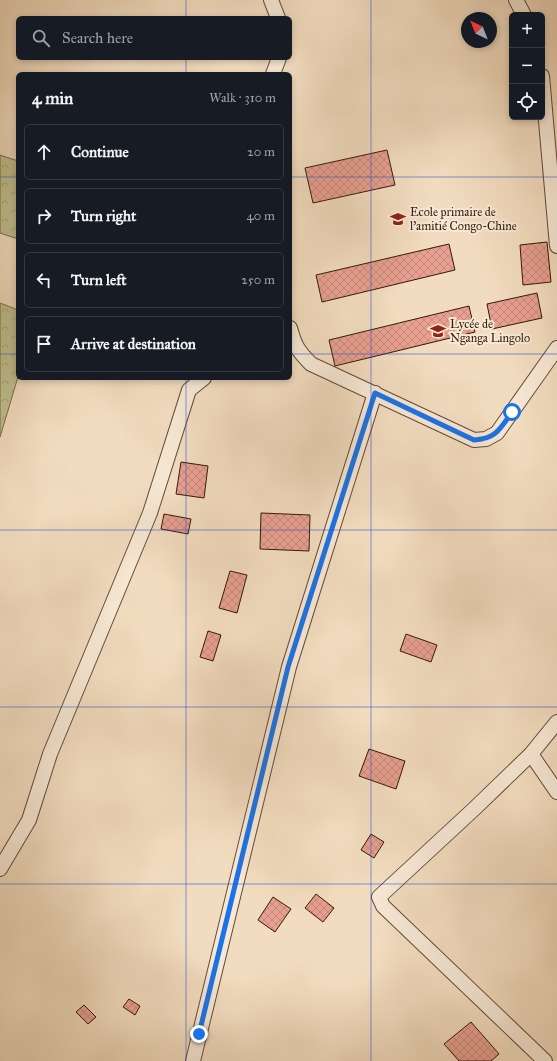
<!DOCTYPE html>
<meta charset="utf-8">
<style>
body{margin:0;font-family:"IM FELL Great Primer",serif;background:#20242c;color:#f1f3f6}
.controls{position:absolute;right:12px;top:12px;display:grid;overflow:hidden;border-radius:6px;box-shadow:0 2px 6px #0003}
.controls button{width:36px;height:36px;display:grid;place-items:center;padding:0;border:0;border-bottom:1px solid #363941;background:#171b24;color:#f1f3f6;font:20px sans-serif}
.compass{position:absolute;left:461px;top:12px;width:36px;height:36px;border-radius:50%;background:#171b24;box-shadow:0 2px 6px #0003;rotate:317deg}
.stop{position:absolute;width:12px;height:12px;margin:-9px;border:3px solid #1a73e8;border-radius:50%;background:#fff}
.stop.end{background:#1a73e8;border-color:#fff;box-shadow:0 1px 4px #0008}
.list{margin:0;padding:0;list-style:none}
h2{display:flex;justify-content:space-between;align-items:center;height:52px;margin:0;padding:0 16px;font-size:17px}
h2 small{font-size:13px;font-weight:400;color:#9ea1a6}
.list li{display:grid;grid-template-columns:26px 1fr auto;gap:12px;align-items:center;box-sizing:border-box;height:56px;margin:0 8px 8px;padding:0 8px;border:1px solid #363941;border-radius:6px}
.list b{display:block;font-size:15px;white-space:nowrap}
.list em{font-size:13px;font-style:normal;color:#9ea1a6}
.icon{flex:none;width:22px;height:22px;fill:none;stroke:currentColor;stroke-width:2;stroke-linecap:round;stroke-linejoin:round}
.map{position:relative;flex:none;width:557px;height:1061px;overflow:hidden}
.search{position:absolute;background:#171b24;box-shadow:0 2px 6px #0003;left:16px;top:16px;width:276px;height:44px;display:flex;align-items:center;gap:10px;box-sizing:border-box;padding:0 14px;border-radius:6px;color:#9ea1a6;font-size:15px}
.panel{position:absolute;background:#171b24;box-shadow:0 2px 6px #0003;left:16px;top:72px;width:276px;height:308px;border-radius:6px}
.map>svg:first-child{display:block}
</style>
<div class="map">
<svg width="557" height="1061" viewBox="0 0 557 1061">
<defs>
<pattern id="forest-crowns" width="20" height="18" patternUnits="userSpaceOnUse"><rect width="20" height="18" fill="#c0bf8e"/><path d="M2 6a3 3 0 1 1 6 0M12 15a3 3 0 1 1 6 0" fill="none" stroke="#a5a479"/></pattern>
<pattern id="building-cross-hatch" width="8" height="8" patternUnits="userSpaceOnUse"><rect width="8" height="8" fill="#e8a090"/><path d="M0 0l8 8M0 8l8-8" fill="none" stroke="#c7897b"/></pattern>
</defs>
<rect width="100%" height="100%" fill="#f2dcbf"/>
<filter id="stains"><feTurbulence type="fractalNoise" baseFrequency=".005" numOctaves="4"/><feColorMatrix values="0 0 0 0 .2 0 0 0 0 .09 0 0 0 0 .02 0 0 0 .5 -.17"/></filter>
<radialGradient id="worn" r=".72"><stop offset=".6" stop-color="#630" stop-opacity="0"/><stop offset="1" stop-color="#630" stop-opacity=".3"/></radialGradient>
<!-- forest -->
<g fill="url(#forest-crowns)" stroke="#796c4c">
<path d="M 0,155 L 18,161 L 18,239 L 0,233 Z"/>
<path d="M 0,303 L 18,310 L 18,377 L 0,437 Z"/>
</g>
<!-- building -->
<g fill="url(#building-cross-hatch)" stroke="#32190b">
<path d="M 387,150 L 395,185 L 313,203 L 305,168 Z"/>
<path d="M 547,242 L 551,282 L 523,285 L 520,245 Z"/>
<path d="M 449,244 L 455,270 L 322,302 L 316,275 Z"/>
<path d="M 537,293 L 542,318 L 492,329 L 487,304 Z"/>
<path d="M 469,306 L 475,332 L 335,366 L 329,340 Z"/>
<path d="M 181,462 L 208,466 L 204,498 L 176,494 Z"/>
<path d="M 261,513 L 310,515 L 309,551 L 260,549 Z"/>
<path d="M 164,514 L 191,519 L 188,534 L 161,529 Z"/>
<path d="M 230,571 L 247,575 L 237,613 L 219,608 Z"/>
<path d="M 208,631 L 221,635 L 213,661 L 200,657 Z"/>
<path d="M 406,634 L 437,645 L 431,662 L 400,651 Z"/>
<path d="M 369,749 L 405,761 L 396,789 L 359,776 Z"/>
<path d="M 371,834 L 384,842 L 374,858 L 361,850 Z"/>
<path d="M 316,894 L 334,908 L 323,922 L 305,908 Z"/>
<path d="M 273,897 L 291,909 L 275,932 L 258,920 Z"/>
<path d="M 129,999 L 140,1006 L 135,1015 L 123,1007 Z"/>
<path d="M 84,1005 L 96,1017 L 88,1024 L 76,1012 Z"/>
<path d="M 471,1022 L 499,1054 L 491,1061 L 459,1061 L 444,1044 Z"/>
</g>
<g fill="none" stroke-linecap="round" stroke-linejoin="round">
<defs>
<g id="street">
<path d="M 271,0 L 278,18"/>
<path d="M 516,0 L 524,15"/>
<path d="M 273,74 L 279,58"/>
<path d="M 542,76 L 557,246"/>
<path d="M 290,328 C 295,346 298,351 311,364 L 474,440 L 486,439 L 497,433 L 557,348"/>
<path d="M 531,754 L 557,792"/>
<path d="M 0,869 L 29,820 L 50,754 L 150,513 L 189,390 L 204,378"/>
<path d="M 193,1061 L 289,667 L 375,393"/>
<path d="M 545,1061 L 383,906 L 379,897 L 474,809 L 531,754 L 557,722"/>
</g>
</defs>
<!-- street casing -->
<use href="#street" stroke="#624a38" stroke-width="16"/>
<!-- street -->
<use href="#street" stroke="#f7e8d5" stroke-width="14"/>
</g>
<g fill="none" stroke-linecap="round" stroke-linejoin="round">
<!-- route -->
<path stroke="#1a73e8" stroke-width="5" d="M 199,1034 L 288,667 L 375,393 L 474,440 C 496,439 500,429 512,412"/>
</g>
<!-- grid -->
<path fill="none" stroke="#1d4ed8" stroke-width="1" stroke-opacity="0.55" d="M 186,0 L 186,18M 371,0 L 371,1061M 186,58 L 186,74M 0,177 L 18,177M 290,177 L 557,177M 0,354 L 18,354M 290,354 L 557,354M 186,378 L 186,1061M 0,530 L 557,530M 0,707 L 557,707M 0,884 L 557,884"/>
<!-- icons -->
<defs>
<symbol id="school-bare" viewBox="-9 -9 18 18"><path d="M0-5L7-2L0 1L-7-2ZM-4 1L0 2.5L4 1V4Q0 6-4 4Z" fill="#8f2418" stroke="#f7e8d5" stroke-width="2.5" paint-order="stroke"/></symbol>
</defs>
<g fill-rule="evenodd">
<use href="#school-bare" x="387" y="208" width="22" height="22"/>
<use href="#school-bare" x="427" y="320" width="22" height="22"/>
</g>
<g text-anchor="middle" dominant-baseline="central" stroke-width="4" stroke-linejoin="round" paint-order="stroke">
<!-- poi labels -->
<g font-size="12" fill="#32190b" stroke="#f7e8d5" text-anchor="start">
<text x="410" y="212">Ecole primaire de<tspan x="410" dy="14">l’amitié Congo-Chine</tspan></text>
<text x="450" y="324">Lycée de<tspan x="450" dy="14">Nganga Lingolo</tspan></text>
</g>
</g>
<rect width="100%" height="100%" filter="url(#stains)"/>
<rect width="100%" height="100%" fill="url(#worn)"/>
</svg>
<div class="controls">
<button>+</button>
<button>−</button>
<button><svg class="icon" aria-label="locate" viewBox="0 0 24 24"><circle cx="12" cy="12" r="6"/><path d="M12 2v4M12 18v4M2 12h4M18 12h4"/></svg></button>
</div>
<svg class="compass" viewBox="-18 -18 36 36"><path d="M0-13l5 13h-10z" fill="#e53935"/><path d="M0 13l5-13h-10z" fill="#9ea1a6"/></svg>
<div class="stop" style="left:512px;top:412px"></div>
<div class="stop end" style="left:199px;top:1034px"></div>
<div class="search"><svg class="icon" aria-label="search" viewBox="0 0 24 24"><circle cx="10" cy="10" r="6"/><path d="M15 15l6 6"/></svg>Search here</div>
<section class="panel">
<h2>4 min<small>Walk · 310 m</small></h2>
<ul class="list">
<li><svg class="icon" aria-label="ahead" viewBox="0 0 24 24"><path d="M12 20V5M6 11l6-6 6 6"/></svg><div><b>Continue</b></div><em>20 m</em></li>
<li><svg class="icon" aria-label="right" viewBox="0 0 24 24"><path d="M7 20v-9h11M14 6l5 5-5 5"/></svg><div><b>Turn right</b></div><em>40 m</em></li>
<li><svg class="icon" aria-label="left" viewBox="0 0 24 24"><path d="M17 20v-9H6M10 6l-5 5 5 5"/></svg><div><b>Turn left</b></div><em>250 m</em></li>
<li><svg class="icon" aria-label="arrive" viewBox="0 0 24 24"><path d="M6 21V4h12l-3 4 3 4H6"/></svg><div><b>Arrive at destination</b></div></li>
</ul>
</section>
</div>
